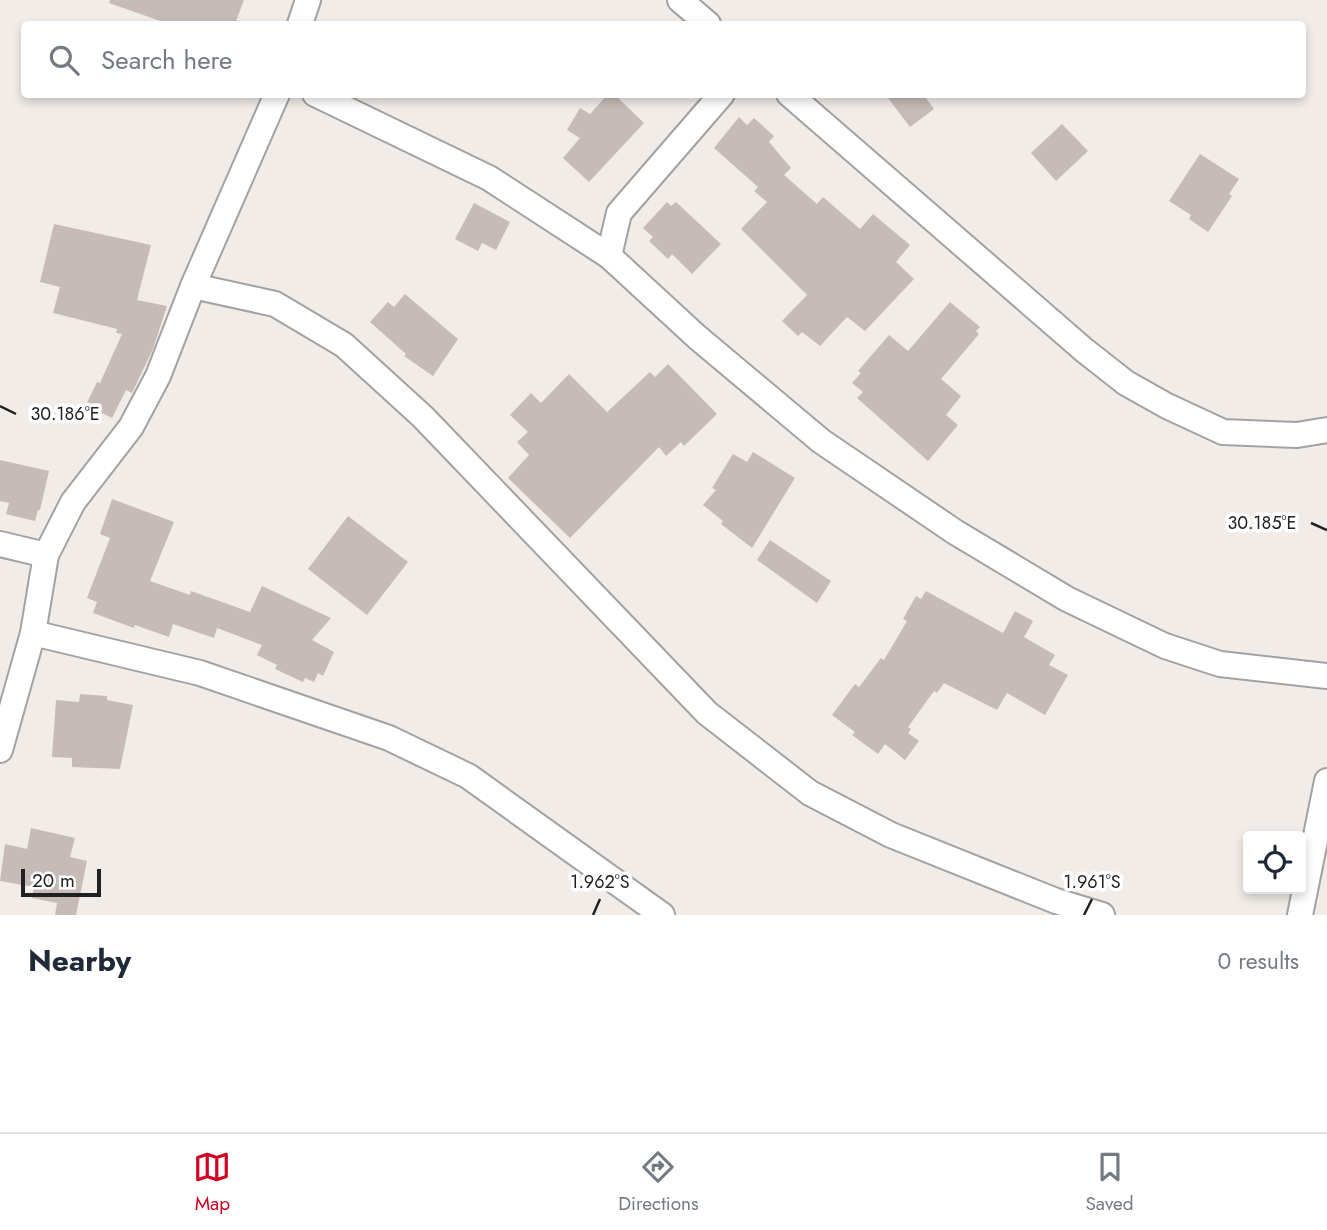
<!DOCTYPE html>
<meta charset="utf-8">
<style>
body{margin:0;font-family:Jost,sans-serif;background:#f2f2f3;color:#1f2937}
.controls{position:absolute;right:21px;bottom:21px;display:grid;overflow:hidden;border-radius:7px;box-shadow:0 4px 10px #0003}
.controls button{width:63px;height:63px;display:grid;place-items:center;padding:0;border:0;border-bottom:2px solid #e0e1e3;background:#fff;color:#1f2937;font:35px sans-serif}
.scale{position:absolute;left:21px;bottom:18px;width:80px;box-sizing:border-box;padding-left:7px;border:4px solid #212121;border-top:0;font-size:19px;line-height:24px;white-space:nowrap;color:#212121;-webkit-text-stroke:5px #fff;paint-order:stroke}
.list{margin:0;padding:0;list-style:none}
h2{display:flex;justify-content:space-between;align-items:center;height:91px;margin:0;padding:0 28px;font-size:30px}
h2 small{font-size:23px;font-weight:400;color:#747a83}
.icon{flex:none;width:38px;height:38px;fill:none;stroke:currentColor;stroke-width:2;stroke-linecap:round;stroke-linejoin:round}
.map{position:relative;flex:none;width:1327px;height:915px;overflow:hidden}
.search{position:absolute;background:#fff;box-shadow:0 4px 10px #0003;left:21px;right:21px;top:21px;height:77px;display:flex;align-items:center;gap:18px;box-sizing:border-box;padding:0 24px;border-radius:7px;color:#747a83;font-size:26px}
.sheet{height:217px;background:#fff}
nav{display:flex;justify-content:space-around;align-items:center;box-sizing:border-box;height:98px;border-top:2px solid #e0e1e3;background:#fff;font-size:19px;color:#747a83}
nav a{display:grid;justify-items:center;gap:4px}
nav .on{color:#d10020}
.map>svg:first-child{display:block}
</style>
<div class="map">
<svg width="1327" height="915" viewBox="0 0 1327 915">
<rect width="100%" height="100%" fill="#f1ece7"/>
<!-- building -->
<g fill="#c6bbb7">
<path d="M 110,0 L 244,0 L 235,24 L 169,24 L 109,3 Z"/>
<path d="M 608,94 L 614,94 L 644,123 L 589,182 L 563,158 L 580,138 L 567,130 L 580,108 L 590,114 Z"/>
<path d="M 885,94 L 923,94 L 934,109 L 910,127 Z"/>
<path d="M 739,117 L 747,125 L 754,118 L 774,136 L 769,142 L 791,168 L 784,175 L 817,204 L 823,197 L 860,229 L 873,214 L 910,245 L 896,262 L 914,279 L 865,331 L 847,317 L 820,346 L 802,332 L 798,336 L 782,321 L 807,295 L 741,229 L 767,202 L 754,191 L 758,187 L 714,148 Z"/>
<path d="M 1062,124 L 1088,151 L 1056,181 L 1031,153 Z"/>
<path d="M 1200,154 L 1239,179 L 1229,194 L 1232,196 L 1208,232 L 1189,219 L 1191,215 L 1169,201 Z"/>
<path d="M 667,202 L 671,206 L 676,202 L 721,244 L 692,274 L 672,254 L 668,259 L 649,241 L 653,237 L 643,228 Z"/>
<path d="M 474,203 L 510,222 L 496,250 L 482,243 L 478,251 L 455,239 Z"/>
<path d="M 54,224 L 151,245 L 137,300 L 167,306 L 153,349 L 132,393 L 126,390 L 112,418 L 86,405 L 97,382 L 100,383 L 122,334 L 116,333 L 117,329 L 53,313 L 60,287 L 40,282 Z"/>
<path d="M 405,294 L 458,339 L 433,376 L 404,356 L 406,354 L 370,322 L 388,302 L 394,307 Z"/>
<path d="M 950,302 L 980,327 L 976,331 L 979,334 L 941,379 L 961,396 L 946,415 L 958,425 L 928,461 L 857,398 L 863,392 L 852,383 L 861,373 L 858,371 L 889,335 L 908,351 Z"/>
<path d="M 668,364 L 717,414 L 684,446 L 681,442 L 666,456 L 659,447 L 570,538 L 508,478 L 529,455 L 517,442 L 528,432 L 510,415 L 531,393 L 541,403 L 569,374 L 607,412 L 650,372 L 655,377 Z"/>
<path d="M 753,452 L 795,478 L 752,548 L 721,524 L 723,521 L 703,505 L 716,490 L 712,488 L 733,454 L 747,462 Z"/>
<path d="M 0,460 L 49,471 L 40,510 L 38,510 L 35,521 L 6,514 L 9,503 L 0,501 Z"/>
<path d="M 112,499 L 174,522 L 150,581 L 190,595 L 191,591 L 250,612 L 262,586 L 331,618 L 312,640 L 334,652 L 323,676 L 318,673 L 314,682 L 305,678 L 303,682 L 275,669 L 277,665 L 257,655 L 262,645 L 217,628 L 214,638 L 173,624 L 169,637 L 135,625 L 134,628 L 93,613 L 97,602 L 87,598 L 110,538 L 100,534 Z"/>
<path d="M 348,516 L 408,562 L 367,615 L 308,569 Z"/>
<path d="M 770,540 L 831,581 L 817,603 L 757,560 Z"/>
<path d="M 926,591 L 1003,633 L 1015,611 L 1033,621 L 1024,637 L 1055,655 L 1049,665 L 1068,675 L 1045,715 L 1007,693 L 997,710 L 944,683 L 937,693 L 934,691 L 908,727 L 911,729 L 908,733 L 919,741 L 905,760 L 885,744 L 878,754 L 852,735 L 855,732 L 832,715 L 855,684 L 859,687 L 881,658 L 884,660 L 907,621 L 903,619 L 916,596 L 921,599 Z"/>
<path d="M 80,694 L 107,696 L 107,700 L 133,705 L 120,769 L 72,767 L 72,758 L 52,757 L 56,700 L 79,702 Z"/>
<path d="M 31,828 L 75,838 L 70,857 L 87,861 L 76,915 L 55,915 L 57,903 L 32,898 L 34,887 L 0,881 L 5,844 L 27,849 Z"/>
</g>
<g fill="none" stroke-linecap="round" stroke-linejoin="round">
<defs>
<g id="street">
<path d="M 680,0 L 708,24"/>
<path d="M 300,24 L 308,0"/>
<path d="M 315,94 L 489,178 L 609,256 L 697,337 L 821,441 L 955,532 L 1067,599 L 1165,646 L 1220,664 L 1327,676"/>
<path d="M 789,94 L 1084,350 L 1126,383 L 1167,406 L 1223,432 L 1297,435 L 1327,430"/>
<path d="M 609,256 L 619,213 L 722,94"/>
<path d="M 193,286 L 275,304 L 344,345 L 423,417 L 707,713 L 810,793 L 891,835 L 1056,901 L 1102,915"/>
<path d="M 0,544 L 46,555"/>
<path d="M 33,633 L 200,673 L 389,738 L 468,776 L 662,915"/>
<path d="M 0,750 L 33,633 L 46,555 L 73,502 L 131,427 L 158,376 L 193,286 L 277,94"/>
<path d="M 1300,915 L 1327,781"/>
</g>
</defs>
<!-- street casing -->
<use href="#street" stroke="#a2a2a2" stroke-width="28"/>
<!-- street -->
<use href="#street" stroke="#fff" stroke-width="24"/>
</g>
<!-- ticks -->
<path fill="none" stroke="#212121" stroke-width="2.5" d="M 0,406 L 16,414M 1311,523 L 1327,530M 593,915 L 600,899M 1084,915 L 1092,899"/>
<g font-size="18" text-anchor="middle" fill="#212121" stroke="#fff" stroke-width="7" stroke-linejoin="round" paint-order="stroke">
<text x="65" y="420">30.186°E</text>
<text x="1262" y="529">30.185°E</text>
<text x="600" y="888">1.962°S</text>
<text x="1092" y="888">1.961°S</text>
</g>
</svg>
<div class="controls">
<button><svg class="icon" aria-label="locate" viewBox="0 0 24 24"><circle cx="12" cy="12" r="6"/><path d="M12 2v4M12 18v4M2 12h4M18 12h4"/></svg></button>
</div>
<div class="scale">20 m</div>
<div class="search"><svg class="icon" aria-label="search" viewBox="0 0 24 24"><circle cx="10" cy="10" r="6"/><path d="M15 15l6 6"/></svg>Search here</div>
</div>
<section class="sheet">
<h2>Nearby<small>0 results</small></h2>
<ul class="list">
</ul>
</section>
<nav>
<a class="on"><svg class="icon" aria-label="map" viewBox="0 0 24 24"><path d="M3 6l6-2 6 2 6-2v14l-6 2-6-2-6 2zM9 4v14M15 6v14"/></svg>Map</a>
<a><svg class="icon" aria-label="directions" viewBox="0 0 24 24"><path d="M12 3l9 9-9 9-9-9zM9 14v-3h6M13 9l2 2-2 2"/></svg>Directions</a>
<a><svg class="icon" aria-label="saved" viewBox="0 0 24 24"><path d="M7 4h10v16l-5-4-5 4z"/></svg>Saved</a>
</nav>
